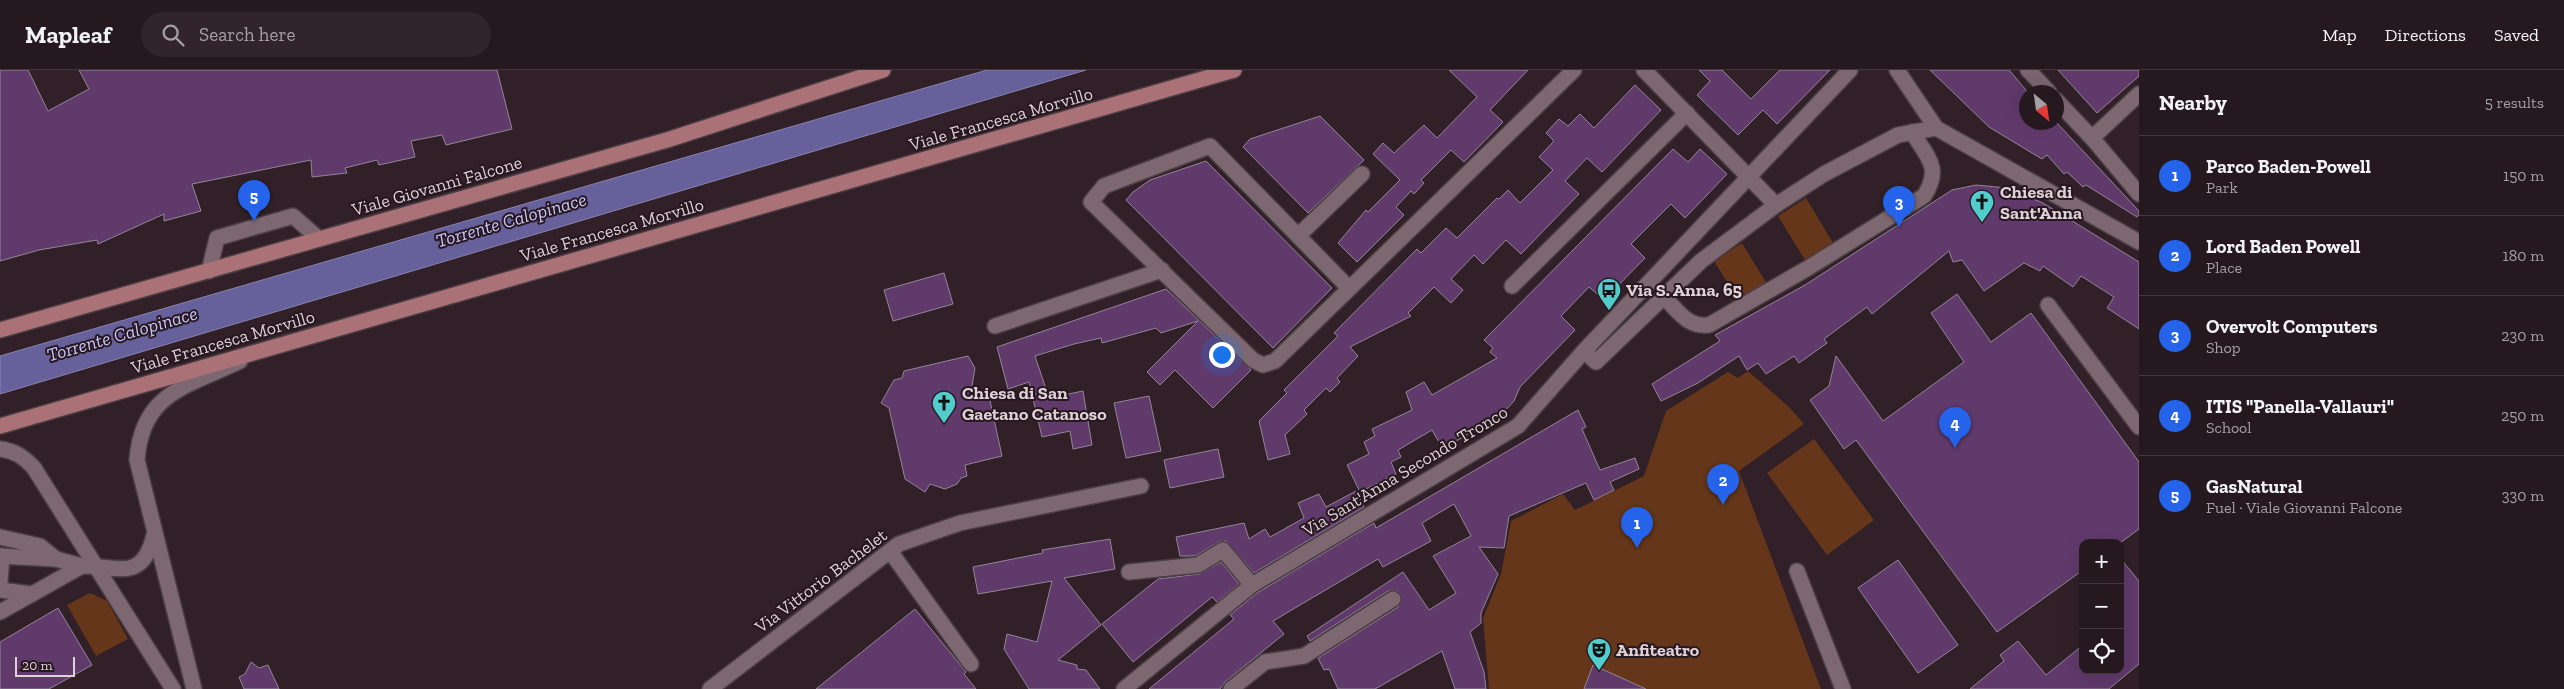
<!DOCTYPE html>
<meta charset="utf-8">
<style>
body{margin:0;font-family:"Zilla Slab",serif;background:#31252b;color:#f1f3f6}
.controls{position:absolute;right:15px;bottom:15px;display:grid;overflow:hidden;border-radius:10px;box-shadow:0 5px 20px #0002}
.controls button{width:45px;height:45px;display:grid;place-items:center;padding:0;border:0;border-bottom:1px solid #42373c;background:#25181e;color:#f1f3f6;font:25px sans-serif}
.compass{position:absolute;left:2019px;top:15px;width:45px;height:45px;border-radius:50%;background:#25181e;box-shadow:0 5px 20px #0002;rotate:151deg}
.scale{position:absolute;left:15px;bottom:12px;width:60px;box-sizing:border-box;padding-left:5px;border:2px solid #ded2d7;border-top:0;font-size:14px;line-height:18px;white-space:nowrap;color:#ded2d7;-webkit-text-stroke:4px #27171f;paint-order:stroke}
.you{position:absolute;left:1221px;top:284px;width:18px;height:18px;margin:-12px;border:4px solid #fff;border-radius:50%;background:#1a73e8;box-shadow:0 0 0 8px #1a73e833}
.badge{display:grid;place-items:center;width:32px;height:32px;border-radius:50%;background:#2563eb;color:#fff;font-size:16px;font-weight:700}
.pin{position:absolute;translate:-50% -41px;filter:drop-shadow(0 1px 2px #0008)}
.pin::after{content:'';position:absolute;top:26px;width:18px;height:15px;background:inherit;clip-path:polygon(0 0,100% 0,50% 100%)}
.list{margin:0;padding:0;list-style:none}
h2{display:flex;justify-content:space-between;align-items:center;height:65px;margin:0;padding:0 20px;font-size:21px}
h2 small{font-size:16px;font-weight:400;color:#a3a0a4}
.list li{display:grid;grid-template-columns:32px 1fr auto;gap:15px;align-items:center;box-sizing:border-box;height:80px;padding:0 20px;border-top:1px solid #42373c}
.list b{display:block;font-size:19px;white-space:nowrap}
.list p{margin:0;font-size:16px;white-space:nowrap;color:#a3a0a4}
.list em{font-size:16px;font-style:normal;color:#a3a0a4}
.icon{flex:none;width:28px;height:28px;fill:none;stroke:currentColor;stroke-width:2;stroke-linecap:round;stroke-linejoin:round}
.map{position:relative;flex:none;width:2139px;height:619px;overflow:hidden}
header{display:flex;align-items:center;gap:30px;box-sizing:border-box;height:70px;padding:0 25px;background:#25181e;border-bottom:1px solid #42373c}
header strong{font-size:24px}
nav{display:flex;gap:28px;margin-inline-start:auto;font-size:18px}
.search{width:350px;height:45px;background:#31252b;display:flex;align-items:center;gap:12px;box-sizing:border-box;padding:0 18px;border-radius:28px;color:#a3a0a4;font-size:19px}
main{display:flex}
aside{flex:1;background:#25181e}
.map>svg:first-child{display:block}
</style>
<header>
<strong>Mapleaf</strong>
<div class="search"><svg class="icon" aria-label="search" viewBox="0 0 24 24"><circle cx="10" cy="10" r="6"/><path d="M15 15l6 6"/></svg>Search here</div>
<nav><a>Map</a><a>Directions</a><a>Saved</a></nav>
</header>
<main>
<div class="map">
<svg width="2139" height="619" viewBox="0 0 2139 619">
<rect width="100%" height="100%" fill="#312028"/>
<!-- green -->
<g fill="#653619">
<path d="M 1806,128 L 1833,173 L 1805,190 L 1778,146 Z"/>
<path d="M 1742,173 L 1767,214 L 1739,231 L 1714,191 Z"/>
<path d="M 1748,301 L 1789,337 L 1804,354 L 1739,401 L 1821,619 L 1489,619 L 1483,548 L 1501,504 L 1511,451 L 1563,424 L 1575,440 L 1644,406 L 1666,341 L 1728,302 L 1738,308 Z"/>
<path d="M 1814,369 L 1874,450 L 1827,485 L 1767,403 Z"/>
<path d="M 90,523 L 107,531 L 128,569 L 96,586 L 67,535 Z"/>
</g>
<!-- water -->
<path fill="#66609b" stroke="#8a82ad" d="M 987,0 L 1086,0 L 0,324 L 0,286 Z"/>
<!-- building -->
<g fill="#603a6b" stroke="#938698">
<path d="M 0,0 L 28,0 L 48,41 L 89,19 L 79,0 L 497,0 L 512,59 L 446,75 L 442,65 L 411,71 L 415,87 L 379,95 L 377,90 L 345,98 L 347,103 L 312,107 L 311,90 L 192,114 L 201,141 L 164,151 L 164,144 L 98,174 L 97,170 L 39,180 L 0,191 Z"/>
<path d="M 1449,0 L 1528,0 L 1490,40 L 1503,52 L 1464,92 L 1451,80 L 1421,110 L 1424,113 L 1414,124 L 1411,121 L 1396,137 L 1404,145 L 1357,192 L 1338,173 L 1366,140 L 1368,142 L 1400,110 L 1373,84 L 1383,73 L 1394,83 L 1424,55 L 1437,68 L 1477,27 Z"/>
<path d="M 1699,0 L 1722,0 L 1751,29 L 1780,0 L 1830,0 L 1777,54 L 1763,40 L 1738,65 L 1697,25 L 1710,11 Z"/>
<path d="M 1930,0 L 2009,0 L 2026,20 L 2026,52 L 2056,52 L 2139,141 L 2139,144 L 2137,147 L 2086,115 L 2083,117 L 2067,102 L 2064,104 L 2047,85 L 2042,89 L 1989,57 Z"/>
<path d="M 2058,0 L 2139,0 L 2139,6 L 2097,43 Z"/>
<path d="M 1635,15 L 1661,40 L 1602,102 L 1587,88 L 1565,111 L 1579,124 L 1521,184 L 1506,170 L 1483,194 L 1474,185 L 1451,209 L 1463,220 L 1451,233 L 1434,217 L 1408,243 L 1411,246 L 1350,277 L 1358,286 L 1337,308 L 1340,312 L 1330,322 L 1326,318 L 1304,340 L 1307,344 L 1285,365 L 1290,384 L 1268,390 L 1259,351 L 1287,323 L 1284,320 L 1338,266 L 1334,263 L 1417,179 L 1421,183 L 1446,158 L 1457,168 L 1497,128 L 1499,129 L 1508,120 L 1520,133 L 1553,100 L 1539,87 L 1554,71 L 1546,63 L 1559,49 L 1568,56 L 1580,44 L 1594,58 Z"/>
<path d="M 1320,46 L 1364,90 L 1308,143 L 1243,77 L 1250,69 Z"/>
<path d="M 1673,79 L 1688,92 L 1700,79 L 1727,104 L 1685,148 L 1671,134 L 1631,174 L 1645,188 L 1604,230 L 1589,217 L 1561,246 L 1575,260 L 1520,317 L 1514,331 L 1503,343 L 1443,379 L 1432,360 L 1398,380 L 1401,387 L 1391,392 L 1396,404 L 1360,422 L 1347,395 L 1369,384 L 1364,372 L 1375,366 L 1372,359 L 1412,340 L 1406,322 L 1424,312 L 1432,325 L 1497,288 L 1490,282 L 1493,278 L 1484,270 Z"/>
<path d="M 1206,91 L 1332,218 L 1273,278 L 1126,130 L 1133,122 L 1150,110 Z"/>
<path d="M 1976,115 L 2007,118 L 2043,133 L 2139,192 L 2139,259 L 2107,238 L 2114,227 L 2081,206 L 2073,217 L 2043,196 L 2040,201 L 2024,193 L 1984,221 L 1962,190 L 1953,192 L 1949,181 L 1872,244 L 1867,237 L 1824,269 L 1827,273 L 1799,293 L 1794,286 L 1766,304 L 1758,293 L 1747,300 L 1739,286 L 1698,313 L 1661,331 L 1652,314 L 1720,271 L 1715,265 L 1805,215 L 1952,120 Z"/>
<path d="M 944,203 L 953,234 L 893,251 L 884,220 Z"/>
<path d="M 1166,219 L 1251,300 L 1213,338 L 1175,300 L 1160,315 L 1147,302 L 1198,251 L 1161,263 L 1156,258 L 1102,273 L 1101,268 L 1074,274 L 1035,286 L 1049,328 L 1083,321 L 1092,375 L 1073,379 L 1070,361 L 1042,367 L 1029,312 L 1008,319 L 997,277 Z"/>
<path d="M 1957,224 L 1991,272 L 2031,243 L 2139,392 L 2139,459 L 2120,473 L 2083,473 L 2083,500 L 1997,562 L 1856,370 L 1844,379 L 1810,330 L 1829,316 L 1836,286 L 1883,351 L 1964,292 L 1931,243 Z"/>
<path d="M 968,286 L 975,298 L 972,316 L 989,326 L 1002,386 L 965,395 L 967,406 L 961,408 L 957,414 L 945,419 L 930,414 L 925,422 L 905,409 L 889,338 L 881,333 L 894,310 L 902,308 L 904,301 Z"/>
<path d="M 1149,326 L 1161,381 L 1126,388 L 1114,333 Z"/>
<path d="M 1578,340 L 1586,357 L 1582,359 L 1600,400 L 1635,388 L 1639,399 L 1610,412 L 1614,420 L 1594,430 L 1586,413 L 1509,446 L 1504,478 L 1479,477 L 1498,504 L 1481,543 L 1481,553 L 1470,562 L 1484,602 L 1486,619 L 1455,619 L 1442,581 L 1375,619 L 1338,619 L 1329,599 L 1324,600 L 1318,588 L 1398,537 L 1402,528 L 1397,521 L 1388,521 L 1310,571 L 1307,566 L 1403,502 L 1429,540 L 1456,523 L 1433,486 L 1471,466 L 1454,434 L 1422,453 L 1431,471 L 1383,497 L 1378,489 L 1273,551 L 1284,564 L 1225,612 L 1220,619 L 1149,619 L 1234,549 L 1230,545 L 1257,523 L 1374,453 L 1376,458 Z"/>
<path d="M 1218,379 L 1224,407 L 1170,418 L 1164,390 Z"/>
<path d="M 1356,421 L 1364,437 L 1254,503 L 1226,471 L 1219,472 L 1195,486 L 1180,486 L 1176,467 L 1244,453 L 1249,469 L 1265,459 L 1270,467 L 1304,448 L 1298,433 L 1319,424 L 1326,437 Z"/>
<path d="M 1110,469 L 1115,499 L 1064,508 L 1101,555 L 1058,590 L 1077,595 L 1077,599 L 1086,600 L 1100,619 L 1029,619 L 1004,579 L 1007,564 L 1037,572 L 1052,511 L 978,524 L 973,497 L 1043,483 L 1042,480 Z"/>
<path d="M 2120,488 L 2139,511 L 2139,594 L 2109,619 L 1970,619 L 2004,591 L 2000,585 L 2018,571 L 2046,605 L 2083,575 L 2083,600 L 2120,600 Z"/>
<path d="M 1898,490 L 1958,575 L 1918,603 L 1858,518 Z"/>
<path d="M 1221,492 L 1239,514 L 1217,532 L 1212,527 L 1133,592 L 1102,554 L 1158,509 L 1199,504 Z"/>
<path d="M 58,538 L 92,595 L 49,619 L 0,619 L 0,572 Z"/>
<path d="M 915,539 L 966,602 L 964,604 L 976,619 L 816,619 Z"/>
<path d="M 251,592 L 259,598 L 268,595 L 279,619 L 244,619 L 239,607 L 245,604 Z"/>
<path d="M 1593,595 L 1646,619 L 1584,619 Z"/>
</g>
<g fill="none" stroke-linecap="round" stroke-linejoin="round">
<defs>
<g id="minor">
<path d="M 1644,0 L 1776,135"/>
<path d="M 1897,0 L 1936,58 L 2139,172"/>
<path d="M 2028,0 L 2049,22"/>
<path d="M 2056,30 L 2092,68 L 2139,124"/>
<path d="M 2092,68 L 2139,24"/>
<path d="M 1298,166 L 1362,104"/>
<path d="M 209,201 L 217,168 L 293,146 L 319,169"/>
<path d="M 1512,216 L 1687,43"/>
<path d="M 1349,218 L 1210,76 L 1104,116 L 1091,132 L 1253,290 L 1263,295 L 1275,291 L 1574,0"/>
<path d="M 1664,227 C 1678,241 1688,258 1709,255 L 1808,198 L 1924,126 C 1942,98 1928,88 1912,62"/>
<path d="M 2048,235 L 2139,357"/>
<path d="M 995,256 L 1162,200"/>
<path d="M 1584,281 L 1596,292 L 1701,191 L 1776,135 L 1824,104 L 1898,65 L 1936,58"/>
<path d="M 0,379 C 15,381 24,387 34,398 L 173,619"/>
<path d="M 0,467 L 40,476 L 56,489"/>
<path d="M 890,481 L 971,594"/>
<path d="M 0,486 L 56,489 L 82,496"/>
<path d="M 1797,501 L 1843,619"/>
<path d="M 1129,502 L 1198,495 L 1223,480 L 1252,515"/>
<path d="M 0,512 L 2,486"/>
<path d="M 0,520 L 32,524"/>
<path d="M 0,542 L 82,496 C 116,495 142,514 154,465"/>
<path d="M 194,619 L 137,390 C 142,322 187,317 240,291"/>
<path d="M 710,619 L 899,474 L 960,453 L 1141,416"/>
<path d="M 1124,619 L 1252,515 L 1518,356 L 1584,281 L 1850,0"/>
<path d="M 1231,619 L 1265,592 L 1304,586 L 1393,529"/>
</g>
<g id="major">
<path d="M 0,260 L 667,70 L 883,0"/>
<path d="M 0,356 L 1234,0"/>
</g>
</defs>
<!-- minor casing -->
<use href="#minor" stroke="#4b3d44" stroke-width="18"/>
<!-- major casing -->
<use href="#major" stroke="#4b3d44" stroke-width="18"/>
<!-- minor -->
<use href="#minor" stroke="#7d6872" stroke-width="15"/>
<!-- major -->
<use href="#major" stroke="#aa7277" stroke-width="15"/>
</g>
<!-- icons -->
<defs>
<symbol id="church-pin" viewBox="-11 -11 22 30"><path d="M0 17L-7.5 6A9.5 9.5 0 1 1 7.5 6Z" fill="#52cdcd" stroke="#27171f"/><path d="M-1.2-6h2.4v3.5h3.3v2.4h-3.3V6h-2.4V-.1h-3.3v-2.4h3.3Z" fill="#111"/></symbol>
<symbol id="bus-pin" viewBox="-11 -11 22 30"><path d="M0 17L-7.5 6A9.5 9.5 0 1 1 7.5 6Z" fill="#52cdcd" stroke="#27171f"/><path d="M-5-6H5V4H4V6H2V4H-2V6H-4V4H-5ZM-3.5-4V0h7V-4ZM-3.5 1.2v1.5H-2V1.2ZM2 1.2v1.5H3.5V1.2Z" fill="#111"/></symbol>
<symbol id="theatre-pin" viewBox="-11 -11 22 30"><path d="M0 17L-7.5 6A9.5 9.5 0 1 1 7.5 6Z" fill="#52cdcd" stroke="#27171f"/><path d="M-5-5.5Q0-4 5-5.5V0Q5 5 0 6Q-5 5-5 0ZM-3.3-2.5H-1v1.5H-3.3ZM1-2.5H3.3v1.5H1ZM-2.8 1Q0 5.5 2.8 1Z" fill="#111"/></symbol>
</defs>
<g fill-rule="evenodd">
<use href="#church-pin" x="1968" y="118" width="28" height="38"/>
<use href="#bus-pin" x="1595" y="206" width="28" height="38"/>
<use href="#church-pin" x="930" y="319" width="28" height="38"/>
<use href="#theatre-pin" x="1585" y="566" width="28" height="38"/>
</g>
<g text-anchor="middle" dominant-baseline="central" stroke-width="4" stroke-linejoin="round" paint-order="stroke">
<!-- street labels -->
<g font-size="18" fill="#ded2d7" stroke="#27171f">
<text transform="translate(1001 49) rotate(-16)">Viale Francesca Morvillo</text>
<text transform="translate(437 116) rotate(-16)">Viale Giovanni Falcone</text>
<text transform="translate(612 160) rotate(-16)">Viale Francesca Morvillo</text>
<text transform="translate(223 272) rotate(-16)">Viale Francesca Morvillo</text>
<text transform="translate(1405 401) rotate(-31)">Via Sant'Anna Secondo Tronco</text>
<text transform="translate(821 511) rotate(-37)">Via Vittorio Bachelet</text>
</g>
<!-- poi labels -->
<g font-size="18" font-weight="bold" fill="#ded2d7" stroke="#27171f" text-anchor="start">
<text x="2000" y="122">Chiesa di<tspan x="2000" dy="21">Sant'Anna</tspan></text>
<text x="1626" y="220">Via S. Anna, 65</text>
<text x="962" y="323">Chiesa di San<tspan x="962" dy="21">Gaetano Catanoso</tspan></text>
<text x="1616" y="580">Anfiteatro</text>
</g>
<!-- water labels -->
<g font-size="19" font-style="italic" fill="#c8c6fa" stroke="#27171f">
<text transform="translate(511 150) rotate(-16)">Torrente Calopinace</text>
<text transform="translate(122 264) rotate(-16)">Torrente Calopinace</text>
</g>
</g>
</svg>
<div class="controls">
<button>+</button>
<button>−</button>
<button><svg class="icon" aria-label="locate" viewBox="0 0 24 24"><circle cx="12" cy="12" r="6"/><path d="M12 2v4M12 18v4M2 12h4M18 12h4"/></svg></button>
</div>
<svg class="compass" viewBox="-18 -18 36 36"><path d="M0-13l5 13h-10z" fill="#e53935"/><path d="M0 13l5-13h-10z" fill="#a3a0a4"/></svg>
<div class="scale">20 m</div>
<div class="you"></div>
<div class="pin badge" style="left:1637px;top:478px">1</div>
<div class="pin badge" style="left:1723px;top:435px">2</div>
<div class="pin badge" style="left:1899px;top:157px">3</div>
<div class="pin badge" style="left:1955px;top:378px">4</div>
<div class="pin badge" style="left:254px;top:151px">5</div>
</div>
<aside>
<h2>Nearby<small>5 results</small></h2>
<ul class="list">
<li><span class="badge">1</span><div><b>Parco Baden-Powell</b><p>Park</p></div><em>150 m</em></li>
<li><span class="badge">2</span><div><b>Lord Baden Powell</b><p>Place</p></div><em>180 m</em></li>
<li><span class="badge">3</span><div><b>Overvolt Computers</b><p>Shop</p></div><em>230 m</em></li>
<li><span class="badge">4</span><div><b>ITIS &quot;Panella-Vallauri&quot;</b><p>School</p></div><em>250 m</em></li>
<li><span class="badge">5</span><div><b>GasNatural</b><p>Fuel · Viale Giovanni Falcone</p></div><em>330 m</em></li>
</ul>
</aside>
</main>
